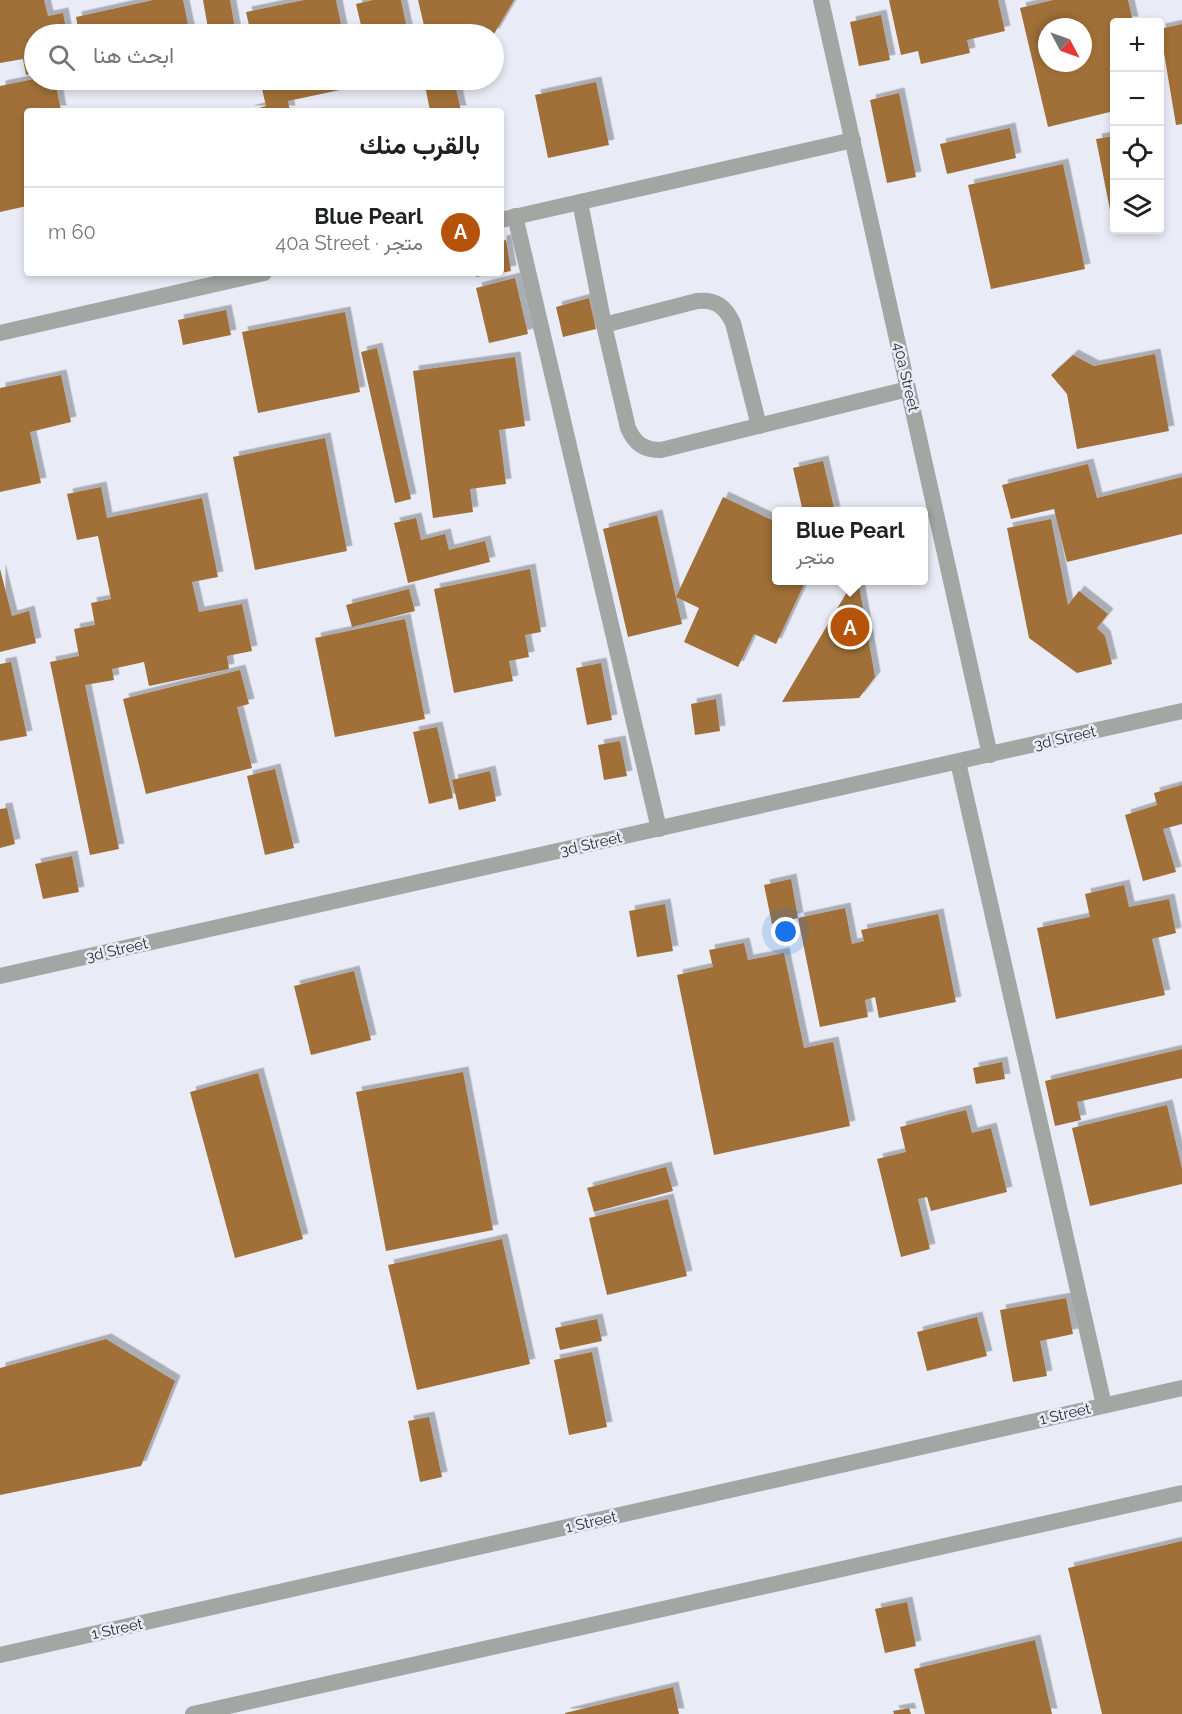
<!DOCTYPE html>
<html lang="ar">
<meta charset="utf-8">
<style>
body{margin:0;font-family:Raleway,Vazirmatn,sans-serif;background:#f2f2f2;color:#202124;direction:rtl}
.controls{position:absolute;right:18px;top:18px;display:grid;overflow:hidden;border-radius:6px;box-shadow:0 3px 9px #0003}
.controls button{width:54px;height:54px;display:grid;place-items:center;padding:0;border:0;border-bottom:2px solid #e0e0e0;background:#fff;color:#202124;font:30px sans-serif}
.compass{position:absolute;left:1038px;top:18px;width:54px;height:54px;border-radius:50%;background:#fff;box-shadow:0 3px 9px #0003;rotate:131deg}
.you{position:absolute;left:786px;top:932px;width:21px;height:21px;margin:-15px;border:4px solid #fff;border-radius:50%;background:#1a73e8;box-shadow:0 0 0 9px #1a73e833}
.badge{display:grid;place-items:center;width:39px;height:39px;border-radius:50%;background:#b45309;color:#fff;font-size:20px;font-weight:700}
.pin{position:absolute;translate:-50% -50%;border:3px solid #fff;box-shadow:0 2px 6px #0006}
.popup{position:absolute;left:772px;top:507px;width:156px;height:78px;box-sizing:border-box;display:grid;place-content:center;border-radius:6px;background:#fff;filter:drop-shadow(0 2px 4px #0005);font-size:20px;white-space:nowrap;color:#757577}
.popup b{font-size:22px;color:#202124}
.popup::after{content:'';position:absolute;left:50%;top:100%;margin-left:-12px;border:12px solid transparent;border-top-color:#fff}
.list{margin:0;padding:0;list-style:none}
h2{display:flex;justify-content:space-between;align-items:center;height:78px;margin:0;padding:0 24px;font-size:26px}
h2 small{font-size:20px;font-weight:400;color:#757577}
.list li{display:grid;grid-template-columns:39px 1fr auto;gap:18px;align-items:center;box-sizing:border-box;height:90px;padding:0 24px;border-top:2px solid #e0e0e0}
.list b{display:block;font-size:22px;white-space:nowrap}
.list p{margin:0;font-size:20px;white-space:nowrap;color:#757577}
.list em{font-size:20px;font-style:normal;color:#757577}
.icon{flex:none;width:33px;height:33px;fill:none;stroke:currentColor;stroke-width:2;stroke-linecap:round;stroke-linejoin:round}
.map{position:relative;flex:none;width:1182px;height:1714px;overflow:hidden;direction:ltr}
.search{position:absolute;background:#fff;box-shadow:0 3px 9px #0003;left:24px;top:24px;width:480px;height:66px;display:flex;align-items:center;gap:15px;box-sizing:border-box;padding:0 21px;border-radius:33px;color:#757577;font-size:22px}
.panel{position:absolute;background:#fff;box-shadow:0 3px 9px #0003;left:24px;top:108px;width:480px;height:168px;border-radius:6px;direction:rtl}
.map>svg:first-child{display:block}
</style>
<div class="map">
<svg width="1182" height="1714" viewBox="0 0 1182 1714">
<defs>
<filter id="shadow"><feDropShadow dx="5.5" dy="-5.5" stdDeviation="0" flood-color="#0004"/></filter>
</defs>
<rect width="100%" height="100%" fill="#e9ecf7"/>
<!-- building -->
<g fill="#a06f38" fill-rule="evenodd" filter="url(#shadow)">
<path d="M 0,0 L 44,0 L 48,16 L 63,13 L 67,34 L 34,34 L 34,73 L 26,75 L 23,59 L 0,63 Z"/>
<path d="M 153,0 L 183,0 L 190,34 L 79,34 L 76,17 Z"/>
<path d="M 203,0 L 230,0 L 236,34 L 209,34 Z"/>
<path d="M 304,0 L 336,0 L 343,34 L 251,34 L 246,12 Z"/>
<path d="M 373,0 L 401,0 L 408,34 L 363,34 L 356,4 Z"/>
<path d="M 418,0 L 514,0 L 494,34 L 426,34 Z"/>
<path d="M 889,0 L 998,0 L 1005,31 L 967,40 L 970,53 L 921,64 L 918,51 L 901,55 Z"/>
<path d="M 1053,0 L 1128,0 L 1133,22 L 1114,22 L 1114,111 L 1048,127 L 1020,8 ZM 1047,27 L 1083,27 L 1083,63 L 1047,63 Z"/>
<path d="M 881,15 L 890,60 L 859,66 L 850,22 Z"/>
<path d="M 1182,24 L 1182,124 L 1176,125 L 1160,29 Z"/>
<path d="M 34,79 L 55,80 L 61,111 L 27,111 L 27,206 L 0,212 L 0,86 Z"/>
<path d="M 89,80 L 124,80 L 91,88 Z"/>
<path d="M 260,80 L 353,80 L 354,87 L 288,101 L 290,111 L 248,111 L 266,106 Z"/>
<path d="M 373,80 L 396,80 L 375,85 Z"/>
<path d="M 424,80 L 454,80 L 461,111 L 430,111 Z"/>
<path d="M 596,82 L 609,145 L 548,158 L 535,95 Z"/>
<path d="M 899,93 L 916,177 L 887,183 L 870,100 Z"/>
<path d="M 1010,128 L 1016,158 L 947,174 L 940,144 Z"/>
<path d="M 1114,136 L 1114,209 L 1110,210 L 1096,139 Z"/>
<path d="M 1063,164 L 1085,269 L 991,289 L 968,185 Z"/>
<path d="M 506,240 L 511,271 L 501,273 L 501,241 Z"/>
<path d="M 476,273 L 492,273 L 492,274 L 476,277 Z"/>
<path d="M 515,278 L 528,334 L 489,343 L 476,288 Z"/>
<path d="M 589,298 L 596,329 L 563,337 L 556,307 Z"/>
<path d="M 226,310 L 231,335 L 183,345 L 178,320 Z"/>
<path d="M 345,312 L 360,392 L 258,413 L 242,332 Z"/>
<path d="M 377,348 L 411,499 L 395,503 L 361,352 Z"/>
<path d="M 1155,354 L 1169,431 L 1077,449 L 1067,394 L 1051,375 L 1073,355 L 1094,366 Z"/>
<path d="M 515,357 L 525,426 L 499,430 L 506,484 L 470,489 L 473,512 L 433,518 L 413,371 Z"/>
<path d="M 61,375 L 71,422 L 30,432 L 41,483 L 0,492 L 0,388 Z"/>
<path d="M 325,438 L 347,551 L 255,570 L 233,457 Z"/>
<path d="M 823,461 L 835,512 L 803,512 L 793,468 Z"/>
<path d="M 1088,464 L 1097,498 L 1182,477 L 1182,534 L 1067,562 L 1054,509 L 1011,519 L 1002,485 Z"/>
<path d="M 101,487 L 107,518 L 202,498 L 218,577 L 192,582 L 199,612 L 242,604 L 252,651 L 227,656 L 229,669 L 149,686 L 144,662 L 112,669 L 114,680 L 85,685 L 119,849 L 90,855 L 50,662 L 79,656 L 74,629 L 95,625 L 91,603 L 111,599 L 98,536 L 77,540 L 67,494 Z"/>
<path d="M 723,497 L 776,522 L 776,580 L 806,580 L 776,644 L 754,634 L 738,667 L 684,642 L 699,608 L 676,597 Z"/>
<path d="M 657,515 L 682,624 L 628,637 L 603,529 Z"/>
<path d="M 416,518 L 421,540 L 445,534 L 449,550 L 485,541 L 490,562 L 408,583 L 394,523 Z"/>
<path d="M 1051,519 L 1068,605 L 1079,591 L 1108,614 L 1097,628 L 1105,636 L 1112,664 L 1077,673 L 1029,638 L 1007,528 Z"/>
<path d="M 0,569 L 12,616 L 29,611 L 36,643 L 0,652 Z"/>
<path d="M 530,569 L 541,632 L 525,635 L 529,657 L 509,661 L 513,681 L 454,693 L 434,589 Z"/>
<path d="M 854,580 L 858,580 L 875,677 L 859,698 L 782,702 Z"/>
<path d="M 409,589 L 415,611 L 352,627 L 346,605 Z"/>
<path d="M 405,619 L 425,719 L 335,737 L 315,638 Z"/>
<path d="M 11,662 L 27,736 L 0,741 L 0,664 Z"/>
<path d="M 601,663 L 612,720 L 587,725 L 576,668 Z"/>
<path d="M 240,670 L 249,704 L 237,707 L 252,768 L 146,794 L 123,699 Z"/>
<path d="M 716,699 L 720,731 L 695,735 L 691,704 Z"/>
<path d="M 437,727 L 453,798 L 429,804 L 413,732 Z"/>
<path d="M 620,741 L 627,776 L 604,780 L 598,745 Z"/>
<path d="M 275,769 L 294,848 L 265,855 L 247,776 Z"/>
<path d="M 490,771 L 496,801 L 459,810 L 452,780 Z"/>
<path d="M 1182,785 L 1182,824 L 1163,829 L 1176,872 L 1143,881 L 1125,815 L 1157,805 L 1154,793 Z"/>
<path d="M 7,808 L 15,844 L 0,848 L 0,809 Z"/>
<path d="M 72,856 L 79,892 L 43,899 L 35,864 Z"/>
<path d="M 791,879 L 798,918 L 845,908 L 852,944 L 864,941 L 861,930 L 938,914 L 956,1002 L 879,1018 L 875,997 L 865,1000 L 868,1017 L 820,1027 L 798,918 L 772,924 L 764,885 Z"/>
<path d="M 1124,885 L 1129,907 L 1169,899 L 1176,933 L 1152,939 L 1165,995 L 1056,1019 L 1037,928 L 1090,917 L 1085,894 Z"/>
<path d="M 665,904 L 673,951 L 637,957 L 629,911 Z"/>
<path d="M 744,943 L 748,960 L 784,953 L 804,1048 L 833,1042 L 850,1126 L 714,1155 L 677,975 L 713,967 L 709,950 Z"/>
<path d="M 354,971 L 371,1040 L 311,1055 L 294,986 Z"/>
<path d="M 1182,1049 L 1182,1078 L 1077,1102 L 1081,1120 L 1055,1126 L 1045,1081 Z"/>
<path d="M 1002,1062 L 1005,1079 L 976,1084 L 973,1068 Z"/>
<path d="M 463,1072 L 493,1230 L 386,1251 L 356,1092 Z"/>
<path d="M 258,1073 L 303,1239 L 235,1258 L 190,1092 Z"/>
<path d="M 1167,1105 L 1182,1169 L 1182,1184 L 1090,1206 L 1072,1128 Z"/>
<path d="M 966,1110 L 972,1133 L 991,1128 L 1007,1192 L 931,1211 L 927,1197 L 918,1199 L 930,1249 L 901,1257 L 877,1159 L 906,1152 L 900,1127 Z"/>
<path d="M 666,1167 L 673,1191 L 594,1212 L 587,1188 Z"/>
<path d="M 668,1199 L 687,1276 L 607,1295 L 589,1218 Z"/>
<path d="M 502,1239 L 530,1364 L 417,1390 L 388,1265 Z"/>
<path d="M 1066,1298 L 1073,1334 L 1040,1341 L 1047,1376 L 1013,1382 L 1000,1310 Z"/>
<path d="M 977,1317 L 987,1356 L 927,1371 L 917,1332 Z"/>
<path d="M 597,1319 L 602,1341 L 560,1350 L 555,1328 Z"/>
<path d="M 106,1339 L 175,1381 L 141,1466 L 0,1495 L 0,1368 Z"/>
<path d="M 592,1352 L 607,1427 L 569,1435 L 554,1360 Z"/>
<path d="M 429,1417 L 442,1477 L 420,1482 L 408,1421 Z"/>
<path d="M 1182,1541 L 1182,1714 L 1102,1714 L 1068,1568 Z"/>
<path d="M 907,1602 L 916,1646 L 885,1653 L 875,1609 Z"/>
<path d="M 1035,1640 L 1052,1714 L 925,1714 L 914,1669 Z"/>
<path d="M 673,1687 L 679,1714 L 565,1714 L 565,1713 Z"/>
<path d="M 909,1708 L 911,1714 L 894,1714 L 893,1711 Z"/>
</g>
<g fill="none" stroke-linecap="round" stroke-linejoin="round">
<!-- service -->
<g stroke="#a3a6a2" stroke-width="16">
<path d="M 580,202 L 604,325 L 628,428 C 635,444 644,450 661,450 L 908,389"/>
<path d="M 515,216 L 659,829"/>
<path d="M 604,325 L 697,301 C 715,299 725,306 733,323 L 759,426"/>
<path d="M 958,762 L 1104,1405"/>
<path d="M 193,1714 L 1182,1493"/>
</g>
<!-- minor -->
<g stroke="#a3a6a2" stroke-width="16">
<path d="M 821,0 L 990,755"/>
<path d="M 501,220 L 853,140"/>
<path d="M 0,333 L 264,273"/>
<path d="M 0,976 L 1182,711"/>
<path d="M 0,1655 L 1182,1388"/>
</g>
</g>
<g text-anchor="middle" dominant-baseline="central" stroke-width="5" stroke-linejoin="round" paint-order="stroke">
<!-- street labels -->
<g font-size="15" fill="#2c2d32" stroke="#e9ecf7">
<text transform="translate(906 377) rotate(77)">40a Street</text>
<text transform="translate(1065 738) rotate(-13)">3d Street</text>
<text transform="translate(591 844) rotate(-13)">3d Street</text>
<text transform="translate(117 950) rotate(-13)">3d Street</text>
<text transform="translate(1065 1414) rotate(-13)">1 Street</text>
<text transform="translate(591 1522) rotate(-13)">1 Street</text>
<text transform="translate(117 1629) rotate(-12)">1 Street</text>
</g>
</g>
</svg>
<div class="controls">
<button>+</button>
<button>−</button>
<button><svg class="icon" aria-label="locate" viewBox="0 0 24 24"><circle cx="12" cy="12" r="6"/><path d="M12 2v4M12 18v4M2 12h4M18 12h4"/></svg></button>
<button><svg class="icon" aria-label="layers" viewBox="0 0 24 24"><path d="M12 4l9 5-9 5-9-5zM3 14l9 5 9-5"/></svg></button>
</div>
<svg class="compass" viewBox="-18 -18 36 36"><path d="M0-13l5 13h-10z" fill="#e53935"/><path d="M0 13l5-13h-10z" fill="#757577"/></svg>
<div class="you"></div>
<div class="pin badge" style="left:850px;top:627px">A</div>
<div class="popup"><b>Blue Pearl</b>متجر</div>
<div class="search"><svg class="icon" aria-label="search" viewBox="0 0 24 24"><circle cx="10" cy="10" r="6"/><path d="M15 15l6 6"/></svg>ابحث هنا</div>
<section class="panel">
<h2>بالقرب منك<small></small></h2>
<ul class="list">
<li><span class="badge">A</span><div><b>Blue Pearl</b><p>متجر · 40a Street</p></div><em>60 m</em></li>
</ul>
</section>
</div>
